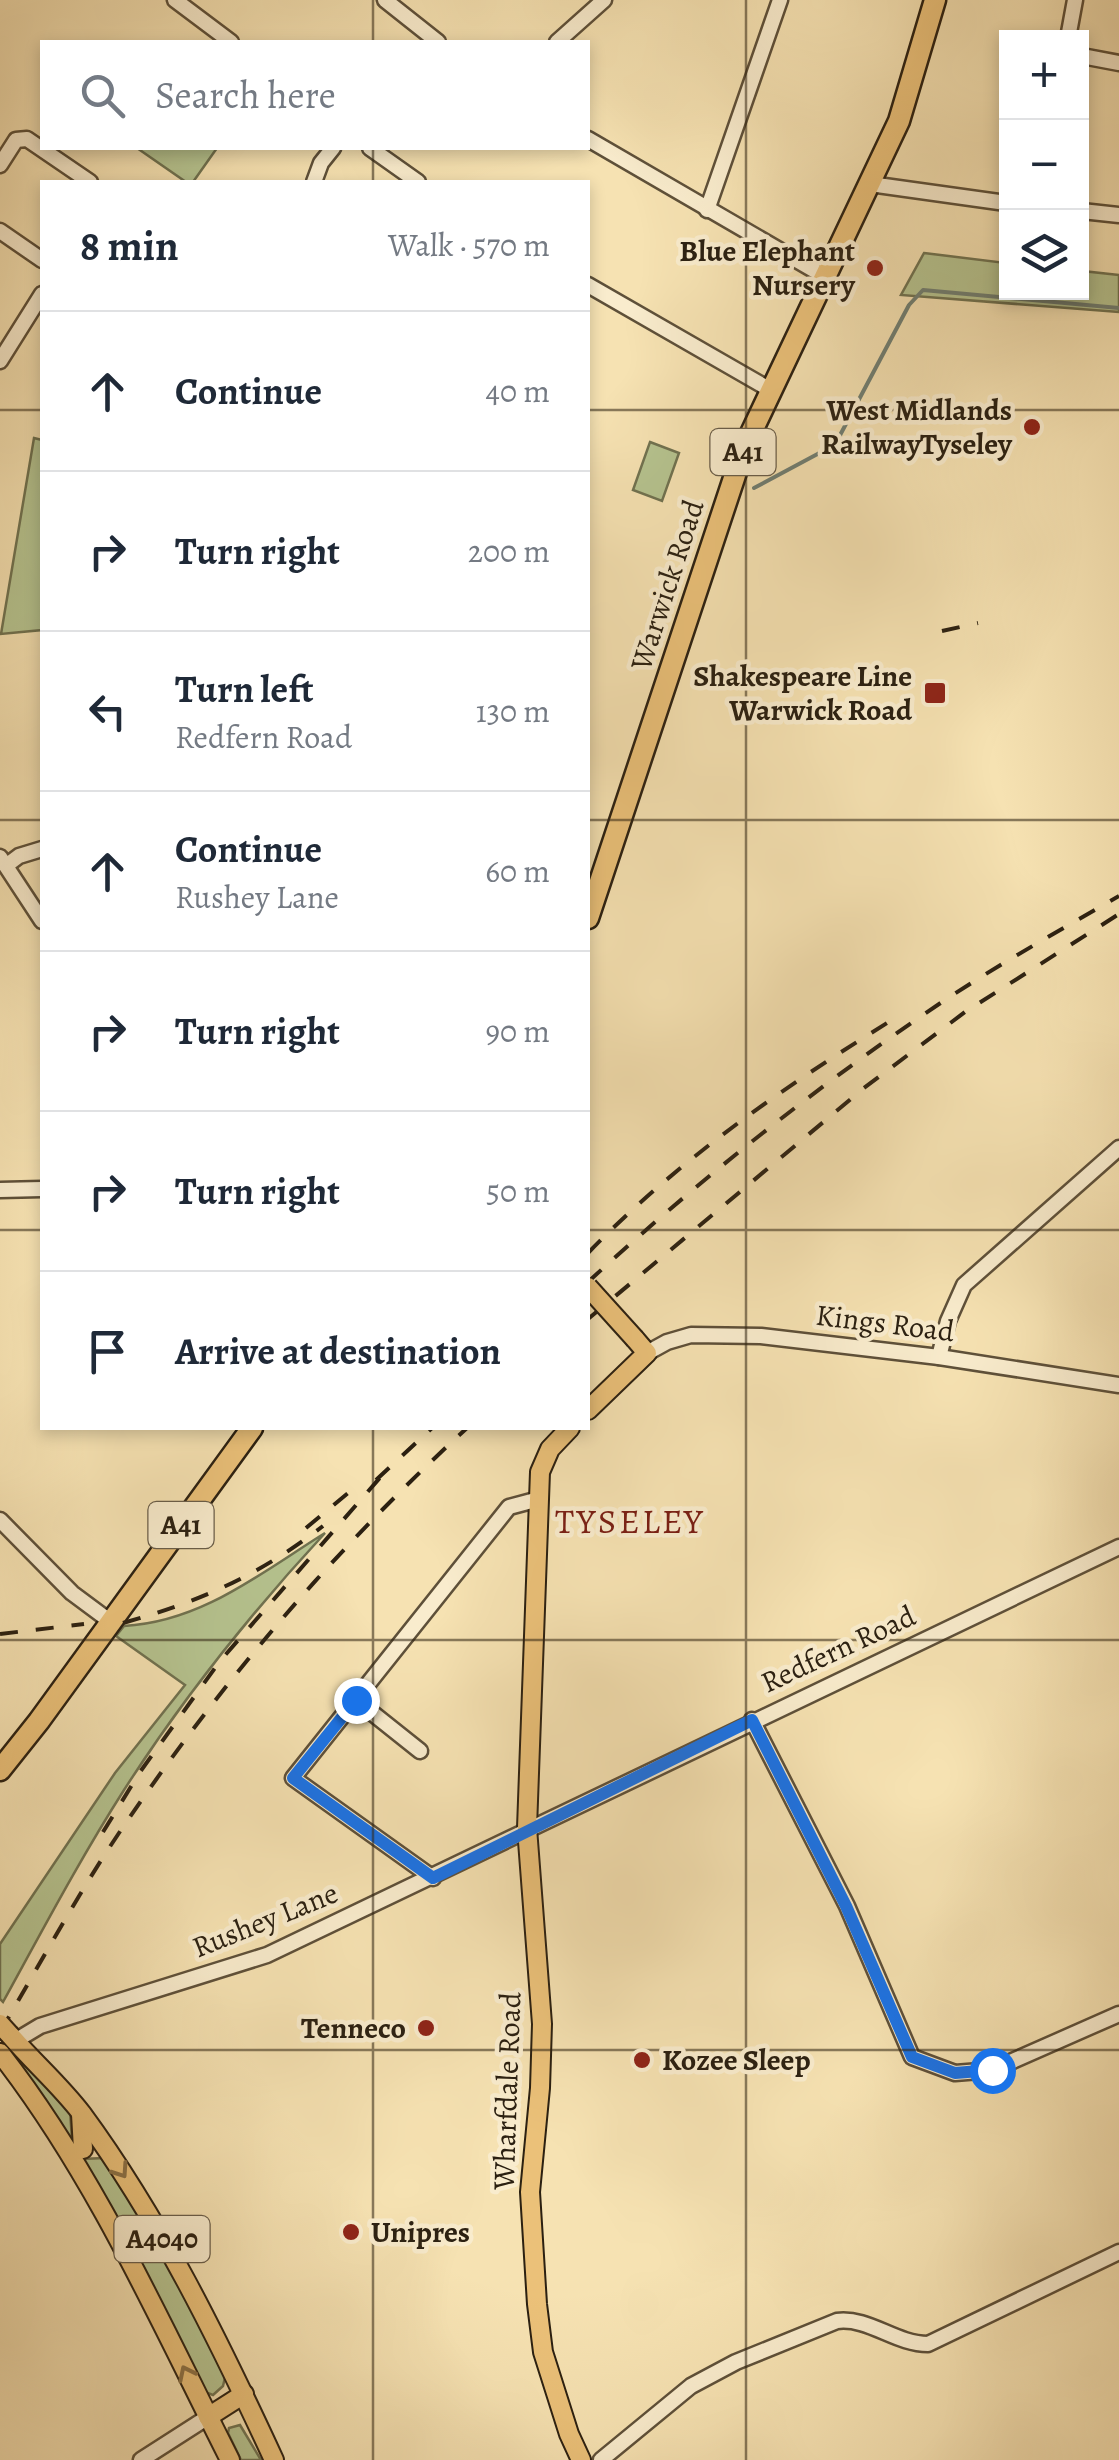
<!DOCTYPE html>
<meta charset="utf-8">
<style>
body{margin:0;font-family:Alegreya,serif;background:#f6f6f7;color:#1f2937}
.controls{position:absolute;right:30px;top:30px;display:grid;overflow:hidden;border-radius:0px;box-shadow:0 5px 15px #0003}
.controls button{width:90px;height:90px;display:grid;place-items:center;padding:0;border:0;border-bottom:2px solid #e0e1e3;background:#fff;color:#1f2937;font:50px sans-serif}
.stop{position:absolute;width:30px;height:30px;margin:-22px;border:8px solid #1a73e8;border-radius:50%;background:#fff}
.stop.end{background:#1a73e8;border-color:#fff;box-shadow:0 2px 10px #0008}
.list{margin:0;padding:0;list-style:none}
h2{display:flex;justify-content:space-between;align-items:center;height:130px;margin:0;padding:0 40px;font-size:42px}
h2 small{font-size:32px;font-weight:400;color:#747a83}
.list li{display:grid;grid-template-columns:65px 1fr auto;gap:30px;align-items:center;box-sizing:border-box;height:160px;padding:0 40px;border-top:2px solid #e0e1e3}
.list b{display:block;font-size:38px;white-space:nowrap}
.list p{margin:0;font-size:32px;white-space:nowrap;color:#747a83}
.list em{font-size:32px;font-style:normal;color:#747a83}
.icon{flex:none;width:55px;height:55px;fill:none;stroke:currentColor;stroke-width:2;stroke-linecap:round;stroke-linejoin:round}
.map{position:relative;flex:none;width:1119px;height:2460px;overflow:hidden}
.search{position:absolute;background:#fff;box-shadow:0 5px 15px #0003;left:40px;top:40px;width:550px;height:110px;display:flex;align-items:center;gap:25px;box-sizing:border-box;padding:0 35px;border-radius:0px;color:#747a83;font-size:38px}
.panel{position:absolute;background:#fff;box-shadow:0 5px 15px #0003;left:40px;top:180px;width:550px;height:1250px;border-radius:0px}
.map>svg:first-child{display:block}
</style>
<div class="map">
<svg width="1119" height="2460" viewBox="0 0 1119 2460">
<rect width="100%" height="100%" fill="#f6e2b2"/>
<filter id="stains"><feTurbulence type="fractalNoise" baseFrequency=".002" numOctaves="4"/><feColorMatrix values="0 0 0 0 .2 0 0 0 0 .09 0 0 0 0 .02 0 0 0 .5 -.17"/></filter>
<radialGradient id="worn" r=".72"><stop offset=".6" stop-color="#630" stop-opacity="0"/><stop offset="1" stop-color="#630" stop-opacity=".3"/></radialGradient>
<!-- green -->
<g fill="#b6c490" stroke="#707250" stroke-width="2.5">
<path d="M 137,148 L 217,148 L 193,182 L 186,182 Z"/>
<path d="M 924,253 L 1006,263 L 1006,292 L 1082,292 L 1082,271 L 1119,275 L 1119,312 L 901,295 Z"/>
<path d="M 34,438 L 42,440 L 42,630 L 1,634 Z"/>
<path d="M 650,442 L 679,453 L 662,501 L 633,490 Z"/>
<path d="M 325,1533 C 251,1613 183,1698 124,1790 C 80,1859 42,1931 3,2002 L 0,1999 L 0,1944 L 115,1773 L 185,1685 L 116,1636 L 124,1626 C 202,1622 262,1572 325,1533 Z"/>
<path d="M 13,2054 L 20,2056 L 70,2111 L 72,2140 L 67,2140 L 11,2059 Z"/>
<path d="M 104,2158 L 134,2202 L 226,2373 L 223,2386 L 213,2395 L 205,2392 L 82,2159 Z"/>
<path d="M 240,2425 L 261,2460 L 241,2460 L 228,2433 L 229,2428 Z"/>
</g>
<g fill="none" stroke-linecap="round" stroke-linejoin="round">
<!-- stream -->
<path stroke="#707e72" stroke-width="4" d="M 754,488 L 825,450 L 838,439 L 909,305 L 923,290 L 1119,308"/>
<defs>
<g id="minor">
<path d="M 175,0 L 231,42"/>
<path d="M 385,0 L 438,42"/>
<path d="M 1068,38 L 1075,0"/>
<path d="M 557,42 L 604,0"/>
<path d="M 1082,56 L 1119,63"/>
<path d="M 588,139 L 824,276"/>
<path d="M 370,148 L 418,182"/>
<path d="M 0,165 L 16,140 L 27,139 L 90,182"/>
<path d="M 314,182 L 321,163 L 333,148"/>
<path d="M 870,184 L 1006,203"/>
<path d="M 707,210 L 780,0"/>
<path d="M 1082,211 L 1119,215"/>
<path d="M 0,231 L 42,260"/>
<path d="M 588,285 L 769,389"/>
<path d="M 0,361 L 42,294"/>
<path d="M 0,857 L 42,921"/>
<path d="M 7,865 L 19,856 L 42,849"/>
<path d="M 0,1190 L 42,1189"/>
<path d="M 647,1353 L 667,1342 L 691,1335 L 761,1336 L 939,1357 L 1119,1385"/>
<path d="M 939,1357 L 948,1321 L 964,1285 L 1119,1148"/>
<path d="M 0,1520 L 72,1593 L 111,1622"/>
<path d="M 356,1700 L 420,1751"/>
<path d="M 752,1720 L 847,1906 L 912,2057 L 955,2073 L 992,2070 L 1119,2014"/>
<path d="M 433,1878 L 293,1778 L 509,1507 L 539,1499"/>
<path d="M 15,2041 L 40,2026 L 267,1955 L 1119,1547"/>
<path d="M 141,2460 L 208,2417"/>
<path d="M 601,2460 L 691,2386 L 736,2362 L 837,2321 C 869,2317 895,2344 928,2344 L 1119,2252"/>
</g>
<g id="major">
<path d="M 588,1410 L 647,1353 L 635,1339"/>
<path d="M 570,1428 L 550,1449 L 540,1472 L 527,1828 L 542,2024 L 540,2088 L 530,2192 L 537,2304 L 543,2352 L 569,2434 L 581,2460"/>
<path d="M 10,2035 C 33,2062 60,2085 82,2114 C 160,2220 219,2341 274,2460"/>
<path d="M 0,2053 C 96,2176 160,2322 230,2460"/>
<path d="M 81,2114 L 83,2149"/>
<path d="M 208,2417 L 244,2394"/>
</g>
<g id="highway">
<path d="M 588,918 L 744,448 L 899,121 L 935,0"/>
<path d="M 0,1770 L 39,1721 L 252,1428"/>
</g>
</defs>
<!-- minor casing -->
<use href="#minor" stroke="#5e5039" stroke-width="19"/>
<!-- major casing -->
<use href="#major" stroke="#2b2011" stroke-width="22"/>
<!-- highway casing -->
<use href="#highway" stroke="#2b2011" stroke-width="25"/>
<!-- minor -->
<use href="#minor" stroke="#f9eccd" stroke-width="14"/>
<!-- major -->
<use href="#major" stroke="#ebc179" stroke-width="18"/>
<!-- highway -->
<use href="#highway" stroke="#ebc179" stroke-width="20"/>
<!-- rail -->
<g stroke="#2b2011" stroke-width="4" stroke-dasharray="18 18" stroke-linecap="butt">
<path d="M 942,631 L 978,623"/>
<path d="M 588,1253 C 680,1158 788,1084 900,1015"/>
<path d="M 588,1282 C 700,1179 821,1083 948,998 C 1003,962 1062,929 1119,896"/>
<path d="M 588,1319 L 864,1088 L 965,1012 L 1119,914"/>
<path d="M 376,1480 L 432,1428"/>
<path d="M 306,1528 L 360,1483"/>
<path d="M 123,1623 C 201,1601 258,1576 323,1526"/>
<path d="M 0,1634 L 84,1624"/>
<path d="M 103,1832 L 140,1772 L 220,1661 L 385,1472"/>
<path d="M 0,2032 C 40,1964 77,1895 121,1830 C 221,1682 336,1548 467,1428"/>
</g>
<defs>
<g id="major-bridge">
<path d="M 588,1287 L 635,1339"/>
<path d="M 0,2024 L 10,2035"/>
</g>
</defs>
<!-- major-bridge casing -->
<use href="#major-bridge" stroke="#2b2011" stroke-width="22" stroke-linecap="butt"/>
<!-- major-bridge -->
<use href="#major-bridge" stroke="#ebc179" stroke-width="18"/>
</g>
<!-- one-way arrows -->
<defs><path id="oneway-chevron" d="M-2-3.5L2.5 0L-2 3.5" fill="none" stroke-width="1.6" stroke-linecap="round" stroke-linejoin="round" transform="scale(2.5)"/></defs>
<g stroke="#8b7045">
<use href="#oneway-chevron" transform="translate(121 2171) rotate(56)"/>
<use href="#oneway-chevron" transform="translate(186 2373) rotate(-116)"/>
</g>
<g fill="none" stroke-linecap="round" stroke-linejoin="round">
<!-- route -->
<path stroke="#1a73e8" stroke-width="12" d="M 356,1700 L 293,1778 L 433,1878 L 752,1720 L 846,1906 L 912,2057 L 955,2073 L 992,2070"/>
</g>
<!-- grid -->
<path fill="none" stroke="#2b2011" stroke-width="2.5" stroke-opacity="0.55" d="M 373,0 L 373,42M 746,0 L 746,2460M 373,148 L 373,182M 0,410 L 42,410M 588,410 L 1119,410M 0,820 L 42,820M 588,820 L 1119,820M 0,1230 L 42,1230M 588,1230 L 1119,1230M 373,1428 L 373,2460M 0,1640 L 1119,1640M 0,2050 L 1119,2050"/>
<!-- markers -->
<g fill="#8f2418" stroke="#f9eccd" stroke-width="4">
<circle cx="875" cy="268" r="10"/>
<circle cx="1032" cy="427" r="10"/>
<rect x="923" y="681" width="24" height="24" rx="5"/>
<circle cx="426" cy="2028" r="10"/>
<circle cx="642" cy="2060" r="10"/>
<circle cx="351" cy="2232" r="10"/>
</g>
<g text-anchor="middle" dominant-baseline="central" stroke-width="9" stroke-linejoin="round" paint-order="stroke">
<!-- shield labels -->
<g fill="#f9eccd" stroke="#695d49" stroke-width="2.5">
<rect x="710.5" y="429" width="65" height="46" rx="8"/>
<rect x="148.5" y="1502" width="65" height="46" rx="8"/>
<rect x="114.5" y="2216" width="95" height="46" rx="8"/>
</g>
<g font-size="28" font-weight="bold" fill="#2b2011">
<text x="743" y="452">A41</text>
<text x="181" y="1525">A41</text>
<text x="162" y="2239">A4040</text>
</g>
<!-- poi labels -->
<g font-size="30" font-weight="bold" fill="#2b2011" stroke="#f9eccd" text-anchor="end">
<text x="855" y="251">Blue Elephant<tspan x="855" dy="34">Nursery</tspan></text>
<text x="1012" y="410">West Midlands<tspan x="1012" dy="34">RailwayTyseley</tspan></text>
<text x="912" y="676">Shakespeare Line<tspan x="912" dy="34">Warwick Road</tspan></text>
<text x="406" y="2028">Tenneco</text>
<text x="662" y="2060" text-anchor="start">Kozee Sleep</text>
<text x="371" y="2232" text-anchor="start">Unipres</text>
</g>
<!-- street labels -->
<g font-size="30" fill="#2b2011" stroke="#f9eccd">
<text transform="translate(667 585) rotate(-72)">Warwick Road</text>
<text transform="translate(885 1323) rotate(7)">Kings Road</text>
<text transform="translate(838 1649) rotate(-25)">Redfern Road</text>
<text transform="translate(265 1920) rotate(-22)">Rushey Lane</text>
<text transform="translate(507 2091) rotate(-88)">Wharfdale Road</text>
</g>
<!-- quarter labels -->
<g font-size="35" letter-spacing="2.5" fill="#7a1f14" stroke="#f9eccd">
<text x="630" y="1521">TYSELEY</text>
</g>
</g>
<rect width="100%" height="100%" filter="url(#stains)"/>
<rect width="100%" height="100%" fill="url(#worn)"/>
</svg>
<div class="controls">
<button>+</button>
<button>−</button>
<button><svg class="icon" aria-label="layers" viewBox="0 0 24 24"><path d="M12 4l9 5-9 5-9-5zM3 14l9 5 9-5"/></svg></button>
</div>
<div class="stop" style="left:992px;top:2070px"></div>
<div class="stop end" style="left:356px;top:1700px"></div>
<div class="search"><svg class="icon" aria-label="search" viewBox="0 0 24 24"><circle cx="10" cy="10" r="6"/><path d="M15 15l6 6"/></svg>Search here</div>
<section class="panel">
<h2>8 min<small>Walk · 570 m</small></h2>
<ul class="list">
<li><svg class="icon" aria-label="ahead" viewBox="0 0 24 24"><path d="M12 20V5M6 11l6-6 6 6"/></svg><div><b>Continue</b></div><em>40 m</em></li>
<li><svg class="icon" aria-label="right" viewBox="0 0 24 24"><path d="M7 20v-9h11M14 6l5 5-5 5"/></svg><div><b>Turn right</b></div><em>200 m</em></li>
<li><svg class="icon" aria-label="left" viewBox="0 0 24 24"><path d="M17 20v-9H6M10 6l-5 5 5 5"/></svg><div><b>Turn left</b><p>Redfern Road</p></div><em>130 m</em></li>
<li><svg class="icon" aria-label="ahead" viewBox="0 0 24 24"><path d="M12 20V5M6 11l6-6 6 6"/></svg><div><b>Continue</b><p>Rushey Lane</p></div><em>60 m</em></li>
<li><svg class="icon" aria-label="right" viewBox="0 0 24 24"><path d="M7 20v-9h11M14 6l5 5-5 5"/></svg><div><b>Turn right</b></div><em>90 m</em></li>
<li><svg class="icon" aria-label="right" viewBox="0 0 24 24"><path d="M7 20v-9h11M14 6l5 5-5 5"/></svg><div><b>Turn right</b></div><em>50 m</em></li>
<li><svg class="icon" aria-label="arrive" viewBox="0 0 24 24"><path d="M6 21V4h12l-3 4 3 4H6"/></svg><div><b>Arrive at destination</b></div></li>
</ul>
</section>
</div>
